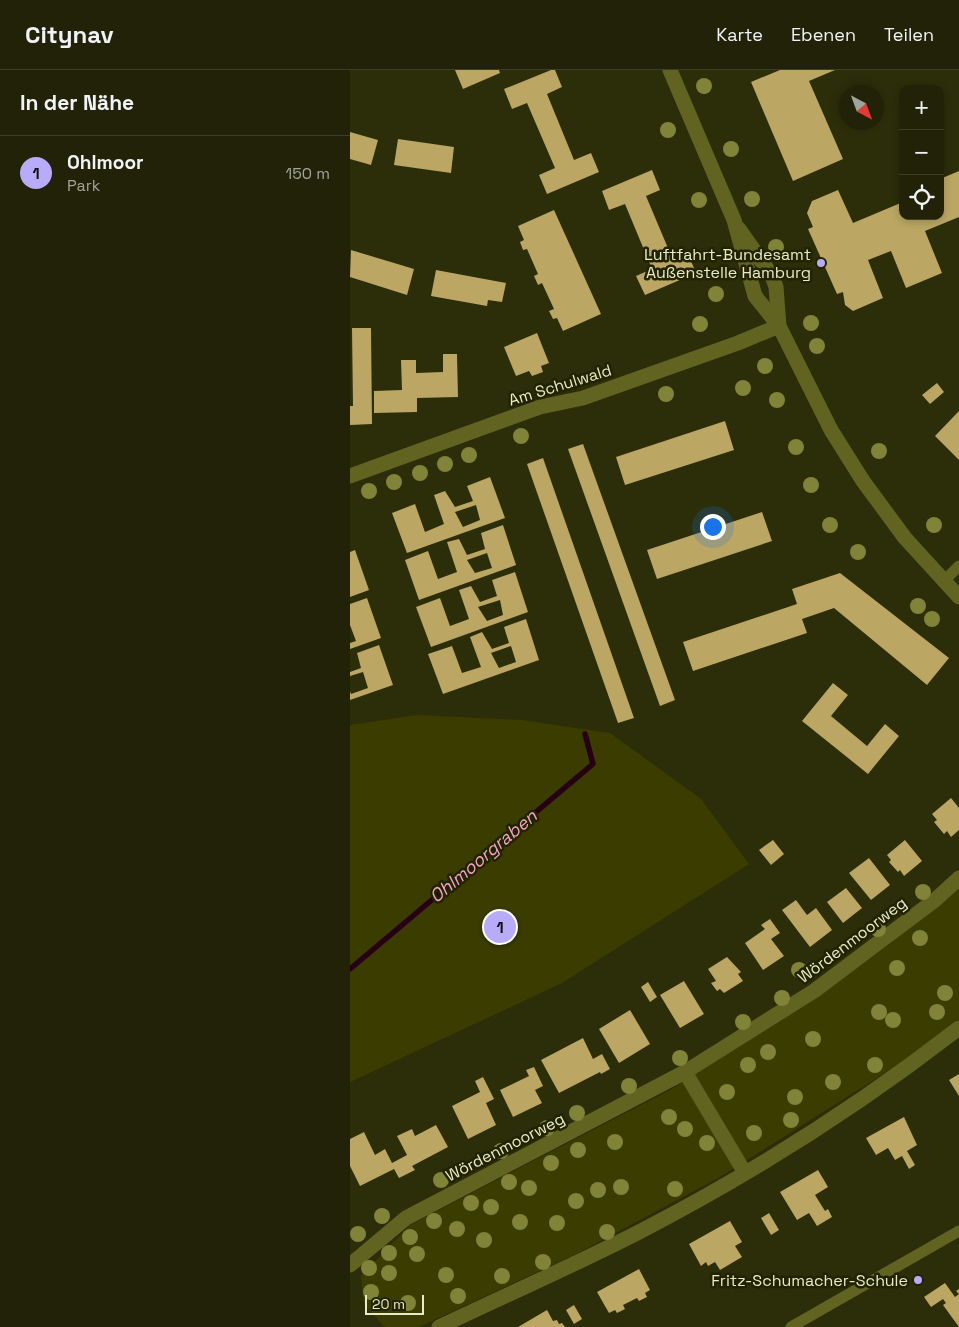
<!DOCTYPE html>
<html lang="de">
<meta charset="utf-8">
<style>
body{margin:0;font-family:"Space Grotesk",sans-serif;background:#292a11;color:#f1f3f6}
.controls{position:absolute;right:15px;top:15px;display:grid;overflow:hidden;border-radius:10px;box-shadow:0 2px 8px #0003}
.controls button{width:45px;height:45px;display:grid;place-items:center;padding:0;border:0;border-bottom:1px solid #3e3f28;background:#212207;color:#f1f3f6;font:25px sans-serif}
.compass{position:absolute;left:489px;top:15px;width:45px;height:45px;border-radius:50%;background:#212207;box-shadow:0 2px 8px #0003;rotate:139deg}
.scale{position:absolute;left:15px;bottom:12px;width:59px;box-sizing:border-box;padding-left:5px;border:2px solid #e8ebc9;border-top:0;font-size:14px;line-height:18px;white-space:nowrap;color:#e8ebc9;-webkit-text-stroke:4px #222301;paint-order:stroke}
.you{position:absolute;left:362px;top:456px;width:18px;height:18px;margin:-12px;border:4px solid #fff;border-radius:50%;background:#1a73e8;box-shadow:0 0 0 8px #1a73e833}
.badge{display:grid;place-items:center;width:32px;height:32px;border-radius:50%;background:#b8abf7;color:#111;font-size:16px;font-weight:700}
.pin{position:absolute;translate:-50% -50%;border:2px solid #fff;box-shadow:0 1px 5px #0006}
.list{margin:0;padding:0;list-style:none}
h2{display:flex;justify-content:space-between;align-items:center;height:65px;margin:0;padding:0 20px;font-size:21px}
h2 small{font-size:16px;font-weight:400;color:#a2a49b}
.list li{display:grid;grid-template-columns:32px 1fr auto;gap:15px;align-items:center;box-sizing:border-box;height:75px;padding:0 20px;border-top:1px solid #3e3f28}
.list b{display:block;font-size:19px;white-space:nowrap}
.list p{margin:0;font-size:16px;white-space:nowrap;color:#a2a49b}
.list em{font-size:16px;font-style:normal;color:#a2a49b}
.icon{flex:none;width:28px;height:28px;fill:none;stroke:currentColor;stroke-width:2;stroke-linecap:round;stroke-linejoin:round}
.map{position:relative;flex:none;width:609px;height:1257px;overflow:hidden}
header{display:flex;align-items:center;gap:30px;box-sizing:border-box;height:70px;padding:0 25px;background:#212207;border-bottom:1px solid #3e3f28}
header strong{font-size:24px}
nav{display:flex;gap:28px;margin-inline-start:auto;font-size:18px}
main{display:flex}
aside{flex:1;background:#212207}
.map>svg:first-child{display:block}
</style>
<header>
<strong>Citynav</strong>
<nav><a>Karte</a><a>Ebenen</a><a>Teilen</a></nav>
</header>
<main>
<aside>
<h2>In der Nähe<small></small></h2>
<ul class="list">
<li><span class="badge">1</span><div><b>Ohlmoor</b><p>Park</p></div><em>150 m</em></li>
</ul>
</aside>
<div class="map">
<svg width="609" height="1257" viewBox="0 0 609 1257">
<rect width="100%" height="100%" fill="#2c2d09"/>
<!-- green -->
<g fill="#3b3d00">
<path d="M 67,645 L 172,650 L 260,663 L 351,729 L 399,794 L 212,913 L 0,1012 L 0,655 Z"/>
<path d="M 609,815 L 609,949 L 554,991 L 370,1107 L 228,1183 L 69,1257 L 35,1257 L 14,1235 L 11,1206 L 60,1155 L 320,1020 L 459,933 L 537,876 Z"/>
</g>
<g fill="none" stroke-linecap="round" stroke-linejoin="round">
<!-- stream -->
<path stroke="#270014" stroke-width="5.5" d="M 0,899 L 243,694 L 235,664"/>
</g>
<!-- building -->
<g fill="#bba663" fill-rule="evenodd">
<path d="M 105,0 L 149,0 L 150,3 L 113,19 Z"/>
<path d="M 201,0 L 205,0 L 212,17 L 197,24 L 224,90 L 241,83 L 249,102 L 197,124 L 189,105 L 205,98 L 177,33 L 162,39 L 154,19 Z"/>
<path d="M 430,0 L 485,0 L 459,11 L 493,89 L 443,111 L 401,12 Z"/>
<path d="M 0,62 L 28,70 L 21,95 L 0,89 Z"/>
<path d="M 48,69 L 104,77 L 101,103 L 44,95 Z"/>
<path d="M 302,100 L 310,120 L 296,126 L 323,190 L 338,184 L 346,203 L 295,225 L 286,206 L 302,199 L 275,134 L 259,140 L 252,121 Z"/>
<path d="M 609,101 L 609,147 L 575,161 L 592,203 L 556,218 L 541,181 L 518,190 L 533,228 L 503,241 L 495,235 L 493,222 L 487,224 L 458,159 L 463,157 L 457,143 L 462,131 L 488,120 L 503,153 L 553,132 L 553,146 L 590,146 L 590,109 Z"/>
<path d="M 204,140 L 251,244 L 213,261 L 207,248 L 203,249 L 199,241 L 204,239 L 192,213 L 188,215 L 184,206 L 188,204 L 177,179 L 173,180 L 170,172 L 174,170 L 168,156 Z"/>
<path d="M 1,180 L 64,199 L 57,225 L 0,207 Z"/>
<path d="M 86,200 L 156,213 L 152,232 L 138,230 L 137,236 L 81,226 Z"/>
<path d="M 2,258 L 21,258 L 22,354 L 0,355 L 0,336 L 3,336 Z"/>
<path d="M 187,263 L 199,293 L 191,296 L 193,302 L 182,306 L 179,301 L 166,306 L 154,277 Z"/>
<path d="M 93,284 L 107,284 L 108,327 L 67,328 L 67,342 L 24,343 L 24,321 L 52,320 L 51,290 L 66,290 L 66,303 L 93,302 Z"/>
<path d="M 587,313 L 594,322 L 580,334 L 572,325 Z"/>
<path d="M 609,341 L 609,390 L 585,366 Z"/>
<path d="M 375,351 L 384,380 L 275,415 L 266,387 Z"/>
<path d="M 233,374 L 325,630 L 310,636 L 218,379 Z"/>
<path d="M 193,388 L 284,648 L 268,653 L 177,394 Z"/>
<path d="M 140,407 L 155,448 L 57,483 L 42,443 L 65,434 L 75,462 L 94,454 L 84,425 L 95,421 L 105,437 L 123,431 L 117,416 ZM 126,435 L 130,450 L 113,457 L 105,442 Z"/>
<path d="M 412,442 L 422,471 L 307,509 L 297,480 Z"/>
<path d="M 153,455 L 166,495 L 69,530 L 55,490 L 78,481 L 88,509 L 107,502 L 97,472 L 109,469 L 117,485 L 135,479 L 131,463 ZM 137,483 L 142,498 L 125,503 L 117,490 Z"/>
<path d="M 5,480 L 19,520 L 0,527 L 0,482 Z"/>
<path d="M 165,502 L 178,542 L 81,577 L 66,537 L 90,528 L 100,556 L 119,549 L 109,520 L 121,516 L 130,532 L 147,526 L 142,510 ZM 150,530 L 153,545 L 137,551 L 128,537 Z"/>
<path d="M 490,503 L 599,588 L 577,615 L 484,538 L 452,549 L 457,563 L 343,601 L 333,572 L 447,534 L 442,519 Z"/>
<path d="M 17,528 L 31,568 L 0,579 L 0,573 L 6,571 L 0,555 L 0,534 Z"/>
<path d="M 176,549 L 189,590 L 93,624 L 78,584 L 102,576 L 112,603 L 131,597 L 120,567 L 132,562 L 142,579 L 159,573 L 154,557 ZM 161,576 L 166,592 L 149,598 L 141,583 Z"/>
<path d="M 29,575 L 43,615 L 0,630 L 0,621 L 1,624 L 18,618 L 13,602 L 0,606 L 0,602 L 11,598 L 7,583 Z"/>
<path d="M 483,613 L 498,625 L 481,646 L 517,676 L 535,654 L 549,666 L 518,704 L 452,651 Z"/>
<path d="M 601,728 L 609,738 L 609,760 L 601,767 L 597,761 L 594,764 L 584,752 L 587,750 L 582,744 Z"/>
<path d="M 423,770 L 434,784 L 421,795 L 409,780 Z"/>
<path d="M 555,770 L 572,791 L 554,806 L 550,800 L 548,802 L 539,792 L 541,790 L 537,785 Z"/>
<path d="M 519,788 L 540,815 L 521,830 L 499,803 Z"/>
<path d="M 496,818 L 512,838 L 493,853 L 477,832 Z"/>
<path d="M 446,830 L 457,845 L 466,838 L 482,860 L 460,877 L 432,840 Z"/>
<path d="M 420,849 L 430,863 L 421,869 L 434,886 L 413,900 L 395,873 L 415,859 L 411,855 Z"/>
<path d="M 377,887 L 391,902 L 388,904 L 393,911 L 374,923 L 370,919 L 367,921 L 361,913 L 366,911 L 358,899 Z"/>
<path d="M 334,911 L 354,944 L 330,958 L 310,925 Z"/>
<path d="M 298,912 L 307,927 L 300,932 L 291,917 Z"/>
<path d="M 280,940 L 300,974 L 269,993 L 249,959 Z"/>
<path d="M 233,968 L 243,989 L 252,984 L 260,999 L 251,1004 L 250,1002 L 209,1023 L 191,990 Z"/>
<path d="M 184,997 L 193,1016 L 185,1020 L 192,1033 L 163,1047 L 150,1020 L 179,1006 L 176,1000 Z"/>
<path d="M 609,1004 L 609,1026 L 599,1010 Z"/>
<path d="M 133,1007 L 144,1029 L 136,1033 L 146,1055 L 118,1069 L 102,1036 L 130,1022 L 125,1011 Z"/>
<path d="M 554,1047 L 567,1075 L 557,1081 L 565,1095 L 559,1099 L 552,1086 L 545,1090 L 538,1078 L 526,1085 L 516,1068 Z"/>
<path d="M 86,1055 L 98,1077 L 62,1096 L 65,1100 L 49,1108 L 44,1099 L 10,1116 L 0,1096 L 0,1069 L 14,1062 L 25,1085 L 35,1079 L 42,1093 L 57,1085 L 47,1066 L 62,1059 L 65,1066 Z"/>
<path d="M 468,1100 L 478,1117 L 465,1125 L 475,1141 L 478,1139 L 482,1147 L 467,1156 L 459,1143 L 447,1150 L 430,1122 Z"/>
<path d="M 419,1143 L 429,1160 L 421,1165 L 411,1148 Z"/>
<path d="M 380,1151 L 392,1172 L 385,1176 L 392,1187 L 370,1200 L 365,1192 L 358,1196 L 356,1192 L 351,1196 L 339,1174 Z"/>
<path d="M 289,1199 L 300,1220 L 295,1223 L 297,1227 L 289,1231 L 287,1228 L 273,1235 L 275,1239 L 267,1243 L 265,1240 L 259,1243 L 247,1222 Z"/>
<path d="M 595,1213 L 605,1227 L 609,1224 L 606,1221 L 609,1219 L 609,1257 L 593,1235 L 596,1233 L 593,1229 L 581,1237 L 574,1227 Z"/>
<path d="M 224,1235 L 232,1249 L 224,1254 L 216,1240 Z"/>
<path d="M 197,1240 L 203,1251 L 207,1250 L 209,1254 L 212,1253 L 215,1257 L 168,1257 Z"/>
</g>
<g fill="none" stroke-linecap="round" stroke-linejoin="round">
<!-- lane -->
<g stroke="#616420" stroke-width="11">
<path d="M 593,512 L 609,496"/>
<path d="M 441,1257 L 609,1161"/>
</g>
<!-- street -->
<g stroke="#616420" stroke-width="15">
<path d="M 335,1002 L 395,1103"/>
<path d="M 0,1195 L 56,1148 L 335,1002 L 464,921 L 585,830 L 609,808"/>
<path d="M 89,1257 C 156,1225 225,1195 291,1161 C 403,1103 510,1035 609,958"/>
</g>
<!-- secondary -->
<g stroke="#616420" stroke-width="15">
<path d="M 320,0 L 384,150 L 405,226 L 429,256 L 481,360 L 513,411 L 555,468 L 609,527"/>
<path d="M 389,159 L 422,206 L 426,217 L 429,256"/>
<path d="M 0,406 L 190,337 L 233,328 L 388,273 L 429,256"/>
</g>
</g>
<!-- trees -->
<g fill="#808338">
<circle cx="354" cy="16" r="8"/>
<circle cx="318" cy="60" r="8"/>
<circle cx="381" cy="79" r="8"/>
<circle cx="402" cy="129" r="8"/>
<circle cx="349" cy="130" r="8"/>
<circle cx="426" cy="177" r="8"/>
<circle cx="366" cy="224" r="8"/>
<circle cx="461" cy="253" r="8"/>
<circle cx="350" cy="254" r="8"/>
<circle cx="467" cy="276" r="8"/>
<circle cx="415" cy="296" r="8"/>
<circle cx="393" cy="318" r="8"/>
<circle cx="316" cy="324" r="8"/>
<circle cx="427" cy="330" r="8"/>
<circle cx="171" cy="366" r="8"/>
<circle cx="446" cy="377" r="8"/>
<circle cx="529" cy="381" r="8"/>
<circle cx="119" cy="385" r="8"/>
<circle cx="95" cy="394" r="8"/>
<circle cx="70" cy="403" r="8"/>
<circle cx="44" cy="412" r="8"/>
<circle cx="461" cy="415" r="8"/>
<circle cx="19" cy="421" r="8"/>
<circle cx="480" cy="455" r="8"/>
<circle cx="584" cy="455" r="8"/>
<circle cx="508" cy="482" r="8"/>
<circle cx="568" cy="536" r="8"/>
<circle cx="582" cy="549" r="8"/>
<circle cx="573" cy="822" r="8"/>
<circle cx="528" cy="859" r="8"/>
<circle cx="570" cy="868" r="8"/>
<circle cx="547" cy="898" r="8"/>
<circle cx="449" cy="900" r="8"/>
<circle cx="595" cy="923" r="8"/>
<circle cx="432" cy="928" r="8"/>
<circle cx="529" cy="942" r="8"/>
<circle cx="587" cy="942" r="8"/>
<circle cx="543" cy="950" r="8"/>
<circle cx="393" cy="952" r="8"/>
<circle cx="463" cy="969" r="8"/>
<circle cx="418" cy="982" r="8"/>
<circle cx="330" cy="988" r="8"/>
<circle cx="398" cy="995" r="8"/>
<circle cx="525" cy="995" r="8"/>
<circle cx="483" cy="1012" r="8"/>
<circle cx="279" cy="1016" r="8"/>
<circle cx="377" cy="1022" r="8"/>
<circle cx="445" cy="1027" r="8"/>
<circle cx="227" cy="1043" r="8"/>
<circle cx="319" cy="1047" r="8"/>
<circle cx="441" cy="1050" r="8"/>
<circle cx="197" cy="1058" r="8"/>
<circle cx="335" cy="1059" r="8"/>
<circle cx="404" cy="1063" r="8"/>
<circle cx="265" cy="1072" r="8"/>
<circle cx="357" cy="1073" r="8"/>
<circle cx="228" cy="1080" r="8"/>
<circle cx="151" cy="1081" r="8"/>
<circle cx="201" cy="1093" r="8"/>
<circle cx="91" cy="1110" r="8"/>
<circle cx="159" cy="1112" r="8"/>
<circle cx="271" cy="1117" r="8"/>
<circle cx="179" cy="1118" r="8"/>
<circle cx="325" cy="1119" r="8"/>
<circle cx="248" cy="1120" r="8"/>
<circle cx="226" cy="1131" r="8"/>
<circle cx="121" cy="1133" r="8"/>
<circle cx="141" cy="1137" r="8"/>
<circle cx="32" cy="1146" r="8"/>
<circle cx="84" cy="1151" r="8"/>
<circle cx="170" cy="1152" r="8"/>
<circle cx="207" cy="1153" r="8"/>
<circle cx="107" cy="1159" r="8"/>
<circle cx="257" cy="1162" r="8"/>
<circle cx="8" cy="1164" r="8"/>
<circle cx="60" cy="1167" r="8"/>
<circle cx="134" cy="1170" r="8"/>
<circle cx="39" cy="1183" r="8"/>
<circle cx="67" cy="1184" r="8"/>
<circle cx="193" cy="1192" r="8"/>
<circle cx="19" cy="1198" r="8"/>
<circle cx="39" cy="1203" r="8"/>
<circle cx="96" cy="1205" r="8"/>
<circle cx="152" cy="1206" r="8"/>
<circle cx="21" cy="1222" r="8"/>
<circle cx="108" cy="1226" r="8"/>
<circle cx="58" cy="1233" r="8"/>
</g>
<!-- markers -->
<g fill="#b8abf7" stroke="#222301" stroke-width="2">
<circle cx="471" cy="193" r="5"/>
<circle cx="568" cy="1210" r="5"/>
</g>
<g text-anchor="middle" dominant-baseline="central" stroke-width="5" stroke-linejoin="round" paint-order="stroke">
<!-- poi labels -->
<g font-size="16" fill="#e8ebc9" stroke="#222301" text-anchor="end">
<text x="461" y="184">Luftfahrt-Bundesamt<tspan x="461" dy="18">Außenstelle Hamburg</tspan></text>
<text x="558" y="1210">Fritz-Schumacher-Schule</text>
</g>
<!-- street labels -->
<g font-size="16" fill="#e8ebc9" stroke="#222301">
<text transform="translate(210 315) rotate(-17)">Am Schulwald</text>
<text transform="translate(502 870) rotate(-37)">Wördenmoorweg</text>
<text transform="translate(155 1077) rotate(-27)">Wördenmoorweg</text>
</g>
<!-- water labels -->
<g font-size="18" font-style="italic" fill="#f4a3c7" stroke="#222301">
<text transform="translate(133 786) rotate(-40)">Ohlmoorgraben</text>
</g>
</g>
</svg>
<div class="controls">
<button>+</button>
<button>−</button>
<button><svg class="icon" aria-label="locate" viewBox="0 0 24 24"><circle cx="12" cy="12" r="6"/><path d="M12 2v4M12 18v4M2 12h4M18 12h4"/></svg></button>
</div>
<svg class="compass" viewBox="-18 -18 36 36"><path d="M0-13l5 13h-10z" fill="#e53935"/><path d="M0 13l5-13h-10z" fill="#a2a49b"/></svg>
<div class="scale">20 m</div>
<div class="you"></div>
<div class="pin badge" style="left:150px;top:857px">1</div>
</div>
</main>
